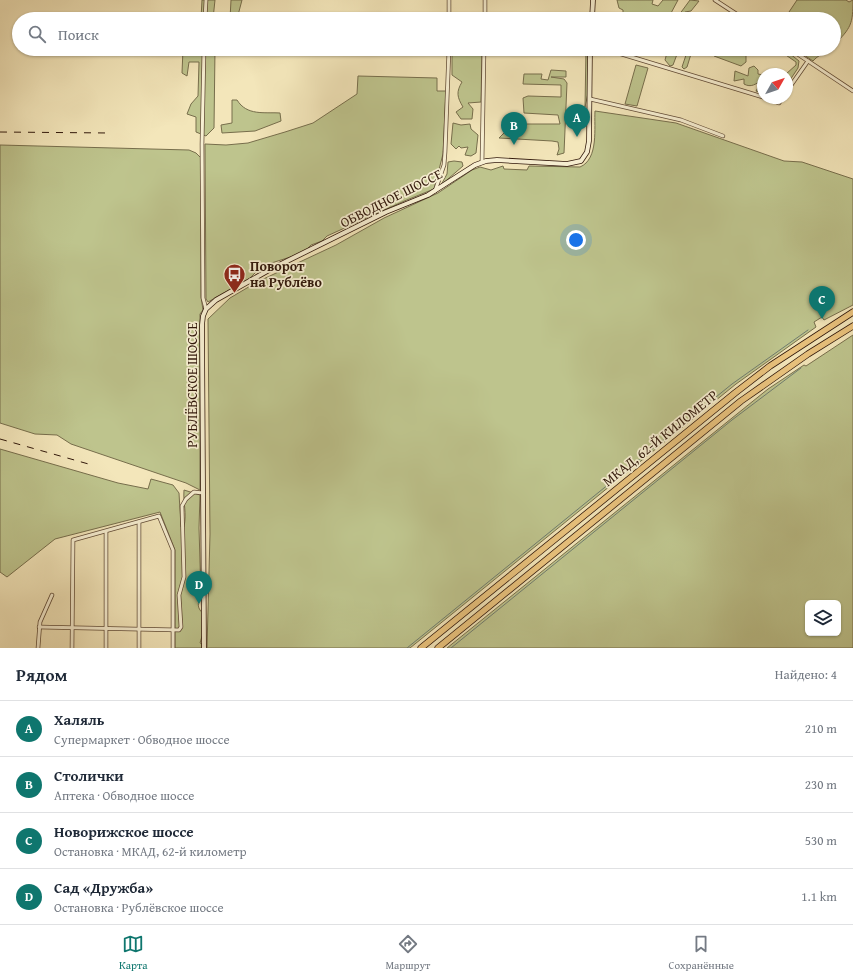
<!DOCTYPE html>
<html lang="ru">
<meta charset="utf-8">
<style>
body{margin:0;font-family:"Gentium Book Plus",serif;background:#f2f2f3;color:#1f2937}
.controls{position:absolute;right:12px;bottom:12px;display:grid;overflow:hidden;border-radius:6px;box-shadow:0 1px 3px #0004}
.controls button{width:36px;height:36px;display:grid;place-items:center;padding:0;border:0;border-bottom:1px solid #e0e1e3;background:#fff;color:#1f2937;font:20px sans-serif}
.compass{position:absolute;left:757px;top:68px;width:36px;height:36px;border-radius:50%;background:#fff;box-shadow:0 1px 3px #0004;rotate:50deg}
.you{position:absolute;left:576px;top:240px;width:14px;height:14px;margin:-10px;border:3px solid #fff;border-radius:50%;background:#1a73e8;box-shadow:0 0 0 6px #1a73e833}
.badge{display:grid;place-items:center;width:26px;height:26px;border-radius:50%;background:#0f766e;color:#fff;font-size:13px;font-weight:700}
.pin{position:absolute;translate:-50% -33px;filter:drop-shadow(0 1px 2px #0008)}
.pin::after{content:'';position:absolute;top:21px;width:14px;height:12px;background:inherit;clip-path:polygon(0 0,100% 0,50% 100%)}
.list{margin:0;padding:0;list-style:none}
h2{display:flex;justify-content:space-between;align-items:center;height:52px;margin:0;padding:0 16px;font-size:17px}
h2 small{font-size:13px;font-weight:400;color:#747a83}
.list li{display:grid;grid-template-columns:26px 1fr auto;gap:12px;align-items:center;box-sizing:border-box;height:56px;padding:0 16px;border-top:1px solid #e0e1e3}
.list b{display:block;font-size:15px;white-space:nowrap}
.list p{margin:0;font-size:13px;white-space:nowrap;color:#747a83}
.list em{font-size:13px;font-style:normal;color:#747a83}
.icon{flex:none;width:22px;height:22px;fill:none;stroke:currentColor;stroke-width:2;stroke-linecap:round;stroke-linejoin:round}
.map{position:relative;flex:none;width:853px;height:648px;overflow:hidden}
.search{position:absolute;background:#fff;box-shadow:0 1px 3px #0004;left:12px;right:12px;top:12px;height:44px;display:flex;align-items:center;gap:10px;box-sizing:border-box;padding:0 14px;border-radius:22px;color:#747a83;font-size:15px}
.sheet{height:276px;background:#fff}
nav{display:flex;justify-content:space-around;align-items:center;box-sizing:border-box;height:56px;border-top:1px solid #e0e1e3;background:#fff;font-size:11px;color:#747a83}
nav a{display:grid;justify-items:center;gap:2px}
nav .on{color:#0f766e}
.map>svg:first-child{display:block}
</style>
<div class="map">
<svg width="853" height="648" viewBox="0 0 853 648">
<rect width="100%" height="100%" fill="#f3e6ba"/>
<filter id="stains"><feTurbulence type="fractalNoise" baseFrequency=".005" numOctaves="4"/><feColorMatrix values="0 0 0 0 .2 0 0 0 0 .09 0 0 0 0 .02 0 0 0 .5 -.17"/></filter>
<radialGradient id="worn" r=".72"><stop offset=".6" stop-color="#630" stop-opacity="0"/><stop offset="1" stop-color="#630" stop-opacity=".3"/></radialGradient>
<!-- green -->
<g fill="#bec48d" stroke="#776e4c" fill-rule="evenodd">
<path d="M 202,0 L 215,0 L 213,19 L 201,19 Z"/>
<path d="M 231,0 L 242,0 L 237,19 L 230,19 Z"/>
<path d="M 617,0 L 653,0 L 652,4 L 658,6 L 663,0 L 678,0 L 670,15 L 674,19 L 626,17 L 625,19 L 614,19 L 614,16 L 623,16 L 623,10 L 619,8 Z"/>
<path d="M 690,0 L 699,1 L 691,11 L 685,12 L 681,19 L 676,19 Z"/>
<path d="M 797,0 L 846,0 L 849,2 L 853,0 C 853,24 851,28 834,45 L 834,19 L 798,19 L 789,12 Z"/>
<path d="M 183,49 L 215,49 L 214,128 L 206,136 L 196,132 L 196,117 L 187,114 L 191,104 L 198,96 L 199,62 L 189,62 L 187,76 L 182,73 Z"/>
<path d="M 452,49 L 471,52 L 482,51 L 481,102 L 468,103 L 473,109 L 472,119 L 461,119 L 456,112 L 463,107 C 457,97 456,92 462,82 L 452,75 Z"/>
<path d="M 586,49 L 590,49 L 588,93 L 585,107 Z"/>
<path d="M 668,49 L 679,49 L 673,65 L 670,66 L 665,60 Z"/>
<path d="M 688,49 L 700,49 L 698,55 L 691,54 L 687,67 L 684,69 L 682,67 Z"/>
<path d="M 717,49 L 742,50 L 746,55 L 746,62 L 741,66 L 714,56 Z"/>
<path d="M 777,49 L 784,49 L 799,61 L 798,68 L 790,80 L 787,80 L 786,74 L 796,65 L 796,62 Z"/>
<path d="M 795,49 L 830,49 C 824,54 818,55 813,61 Z"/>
<path d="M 636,65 L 648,68 L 637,106 L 625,104 Z"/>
<path d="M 754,66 L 758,70 L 758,74 L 763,75 L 763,93 L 756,91 L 762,80 C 756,84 751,88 744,84 L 744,79 L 734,81 L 735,71 L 748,76 L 749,68 Z"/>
<path d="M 551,70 L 566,71 L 566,77 L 551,77 L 564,79 L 567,83 L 564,153 L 557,155 L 559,149 L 558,142 L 552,141 L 499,138 L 513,124 L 560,124 L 558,115 L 524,113 L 523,98 L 528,96 L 561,97 L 561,85 L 523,84 L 524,74 L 542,74 L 541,79 L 548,80 Z"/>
<path d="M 358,76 L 437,78 L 437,91 L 446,91 L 443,154 L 434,189 C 397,203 363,220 327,236 L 322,241 L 311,245 L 303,253 L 262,266 L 250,278 L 208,302 L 206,299 L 205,144 L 226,145 L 248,143 L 285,132 L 313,123 L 357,94 Z"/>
<path d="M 232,100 L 237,100 C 247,116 264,112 280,113 L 281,121 L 255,131 L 222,133 L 221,125 L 232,123 Z"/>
<path d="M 595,111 L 676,123 L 784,161 L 802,162 L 853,179 L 853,305 L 824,320 L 822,317 L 814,322 L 816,327 L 736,384 L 410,648 L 207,648 L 210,534 L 208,319 L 230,298 L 257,282 L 336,245 L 384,218 L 438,193 L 472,170 L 480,167 L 491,170 L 503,166 L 504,169 L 527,170 L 529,166 L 580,167 C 599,159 594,127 595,111 Z"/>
<path d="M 453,123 L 461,125 L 470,124 L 471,129 L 478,135 L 476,153 L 471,156 L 465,155 L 468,147 L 461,148 L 459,146 L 456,149 L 451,144 Z"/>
<path d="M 0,145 L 189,150 L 196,153 L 201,158 L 201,297 L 203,310 L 200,314 L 200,490 L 186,483 L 71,444 L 57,435 L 35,434 L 0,423 Z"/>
<path d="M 454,161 L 462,162 L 463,166 L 441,185 L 447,174 L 448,162 Z"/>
<path d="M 853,335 L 853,648 L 447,648 L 768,389 L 804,365 L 806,366 ZM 808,603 L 838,603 L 838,633 L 808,633 Z"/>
<path d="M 0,449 L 118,483 L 148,489 L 151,479 L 173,485 L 179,493 L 181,527 L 184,527 C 187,512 183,504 184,490 L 200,495 L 199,528 L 201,596 C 197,603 197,609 204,614 L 203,633 L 200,643 L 202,644 L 202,648 L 175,648 L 175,550 L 160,512 L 55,539 L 7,577 L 0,572 Z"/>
</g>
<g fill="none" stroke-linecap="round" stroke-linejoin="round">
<!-- stream -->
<g stroke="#707c6f" stroke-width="1">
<path d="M 407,648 L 732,384 L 808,330"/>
<path d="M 451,648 L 732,420 L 801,368"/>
</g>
<defs>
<g id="street">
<path d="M 715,0 L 744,19"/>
<path d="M 205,19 L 206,0"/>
<path d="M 449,19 L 449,0"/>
<path d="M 485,19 L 485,0"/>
<path d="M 204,49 L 202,144 L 203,298 L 206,309"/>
<path d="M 605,49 L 763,97"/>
<path d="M 790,49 L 853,91"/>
<path d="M 787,91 L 808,61"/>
<path d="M 765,98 L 779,103 L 782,98"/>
<path d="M 590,99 L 681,120 L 723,136"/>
<path d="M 482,162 L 484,49"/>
<path d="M 435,191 L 444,165 L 445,152 L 449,49"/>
<path d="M 39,627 L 179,630 L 181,627 L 179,595 L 184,577 L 182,506 L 186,499 L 194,492 L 203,493"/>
<path d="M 38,648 L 40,622 L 52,595"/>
<path d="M 72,648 L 73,540 L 159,516 L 173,550 L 173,648"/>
<path d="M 106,648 L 106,532"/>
<path d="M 139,648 L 139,522"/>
</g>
<g id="secondary">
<path d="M 592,19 L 593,0"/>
<path d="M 204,648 L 202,325 L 203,316 L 206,309 L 216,300 L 269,270 L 386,212 L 428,195 L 475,165 L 486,161 L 497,160 L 567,164 L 581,161 L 587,152 L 589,141 L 590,49"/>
</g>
<g id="highway">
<path d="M 421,648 L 735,393 L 770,366 L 853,312"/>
<path d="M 438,648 L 741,401 L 808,354 L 853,326"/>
</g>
</defs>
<!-- street casing -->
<use href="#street" stroke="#614b36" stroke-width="4.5"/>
<!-- secondary casing -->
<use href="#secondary" stroke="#30170a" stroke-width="5.5"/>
<!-- highway casing -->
<use href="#highway" stroke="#30170a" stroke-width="7"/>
<!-- street -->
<use href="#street" stroke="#f7efd2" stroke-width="3"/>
<!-- secondary -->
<use href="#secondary" stroke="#f7efd2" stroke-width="4"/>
<!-- highway -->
<use href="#highway" stroke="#eac37d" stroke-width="5.5"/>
<!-- rail -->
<g stroke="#30170a" stroke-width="1" stroke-dasharray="7 7" stroke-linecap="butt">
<path d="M 0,132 L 110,133"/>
<path d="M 0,439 L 92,465"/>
</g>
</g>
<!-- icons -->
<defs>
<symbol id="bus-pin" viewBox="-11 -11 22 30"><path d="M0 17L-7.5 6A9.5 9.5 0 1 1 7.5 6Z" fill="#8f2418" stroke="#f7efd2"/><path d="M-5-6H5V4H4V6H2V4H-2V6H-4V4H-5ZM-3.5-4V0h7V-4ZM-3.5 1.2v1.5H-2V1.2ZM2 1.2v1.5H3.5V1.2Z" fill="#fff"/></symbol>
</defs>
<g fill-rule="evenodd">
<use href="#bus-pin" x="222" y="262" width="25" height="34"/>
</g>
<g text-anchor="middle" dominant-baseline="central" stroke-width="3.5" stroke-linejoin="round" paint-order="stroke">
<!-- street labels -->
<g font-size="14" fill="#30170a" stroke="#f7efd2">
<text transform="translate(391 198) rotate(-27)">ОБВОДНОЕ ШОССЕ</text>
<text transform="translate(192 385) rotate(-90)">РУБЛЁВСКОЕ ШОССЕ</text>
<text transform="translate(660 438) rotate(-39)">МКАД, 62-Й КИЛОМЕТР</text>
</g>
<!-- poi labels -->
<g font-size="14" font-weight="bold" fill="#30170a" stroke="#f7efd2" text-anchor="start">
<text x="250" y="266">Поворот<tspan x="250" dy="16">на Рублёво</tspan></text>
</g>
</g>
<rect width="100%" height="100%" filter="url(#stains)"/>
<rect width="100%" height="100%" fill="url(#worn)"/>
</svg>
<div class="controls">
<button><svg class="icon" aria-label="layers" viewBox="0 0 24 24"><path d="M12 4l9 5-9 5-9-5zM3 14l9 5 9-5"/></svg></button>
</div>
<svg class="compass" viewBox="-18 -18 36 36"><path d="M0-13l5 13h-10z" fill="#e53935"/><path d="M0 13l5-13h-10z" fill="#747a83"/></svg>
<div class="you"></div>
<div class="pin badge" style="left:577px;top:137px">A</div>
<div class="pin badge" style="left:514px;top:145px">B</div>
<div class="pin badge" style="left:822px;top:319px">C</div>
<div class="pin badge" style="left:199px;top:604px">D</div>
<div class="search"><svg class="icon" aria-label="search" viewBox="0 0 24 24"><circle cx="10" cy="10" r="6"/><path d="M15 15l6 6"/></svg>Поиск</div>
</div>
<section class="sheet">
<h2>Рядом<small>Найдено: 4</small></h2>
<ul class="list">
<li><span class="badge">A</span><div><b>Халяль</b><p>Супермаркет · Обводное шоссе</p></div><em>210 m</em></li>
<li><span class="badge">B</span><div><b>Столички</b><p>Аптека · Обводное шоссе</p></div><em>230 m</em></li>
<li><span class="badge">C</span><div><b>Новорижское шоссе</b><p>Остановка · МКАД, 62-й километр</p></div><em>530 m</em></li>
<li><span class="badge">D</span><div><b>Сад «Дружба»</b><p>Остановка · Рублёвское шоссе</p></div><em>1.1 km</em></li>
</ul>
</section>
<nav>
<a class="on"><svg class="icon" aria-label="map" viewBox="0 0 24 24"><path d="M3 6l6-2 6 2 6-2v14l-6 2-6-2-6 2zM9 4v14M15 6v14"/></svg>Карта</a>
<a><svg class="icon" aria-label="directions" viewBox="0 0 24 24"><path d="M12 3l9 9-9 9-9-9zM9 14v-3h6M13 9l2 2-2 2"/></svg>Маршрут</a>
<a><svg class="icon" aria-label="saved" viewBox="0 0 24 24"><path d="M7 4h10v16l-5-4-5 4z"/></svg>Сохранённые</a>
</nav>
